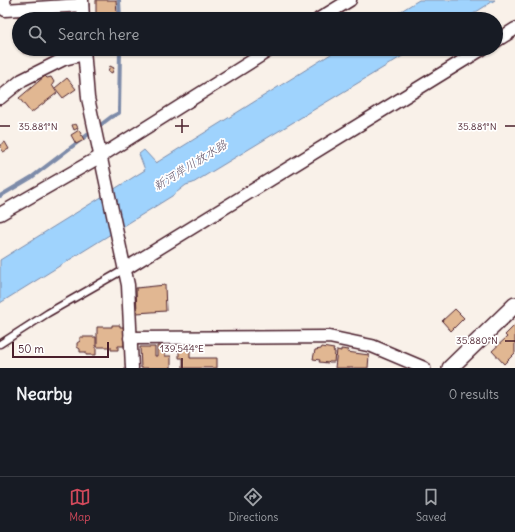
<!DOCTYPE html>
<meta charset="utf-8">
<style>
body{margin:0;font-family:Delius,"Klee One",sans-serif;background:#20242c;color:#f1f3f6}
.scale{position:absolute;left:12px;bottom:10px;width:97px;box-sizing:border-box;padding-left:4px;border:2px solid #4a1f2b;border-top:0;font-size:11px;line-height:14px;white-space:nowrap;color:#4a1f2b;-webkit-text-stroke:3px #fff;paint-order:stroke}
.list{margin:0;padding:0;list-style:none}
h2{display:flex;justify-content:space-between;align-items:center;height:52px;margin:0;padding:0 16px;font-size:17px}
h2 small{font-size:13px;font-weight:400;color:#9ea1a6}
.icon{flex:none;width:22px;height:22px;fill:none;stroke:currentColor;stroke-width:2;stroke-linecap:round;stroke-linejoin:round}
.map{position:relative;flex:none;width:515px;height:368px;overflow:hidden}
.search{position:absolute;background:#171b24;box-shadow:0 1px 3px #0004;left:12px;right:12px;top:12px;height:44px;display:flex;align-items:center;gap:10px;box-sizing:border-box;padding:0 14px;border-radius:22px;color:#9ea1a6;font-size:15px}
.sheet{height:108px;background:#171b24}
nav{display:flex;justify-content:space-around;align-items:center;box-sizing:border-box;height:56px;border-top:1px solid #363941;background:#171b24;font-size:11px;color:#9ea1a6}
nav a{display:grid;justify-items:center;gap:2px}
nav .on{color:#d1495b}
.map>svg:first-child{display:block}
</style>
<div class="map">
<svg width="515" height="368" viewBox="0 0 515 368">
<rect width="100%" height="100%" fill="#f9f1e9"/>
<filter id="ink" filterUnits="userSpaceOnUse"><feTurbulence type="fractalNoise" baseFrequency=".025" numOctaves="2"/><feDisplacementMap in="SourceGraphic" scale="8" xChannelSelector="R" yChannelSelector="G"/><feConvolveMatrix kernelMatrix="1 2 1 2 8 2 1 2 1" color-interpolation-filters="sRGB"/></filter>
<g filter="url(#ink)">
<!-- water -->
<g fill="#9fd3fd" stroke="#7d8ba9">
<path d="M 419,0 L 495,0 L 465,19 L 388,19 Z"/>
<path d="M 339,49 L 414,49 L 193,183 L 186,185 L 172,196 L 0,303 L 0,260 L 145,170 L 139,154 L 144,150 L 156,163 Z"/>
</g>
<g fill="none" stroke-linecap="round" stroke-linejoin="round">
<!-- stream -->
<g stroke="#7d8ba9" stroke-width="4">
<path d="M 119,0 L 120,19"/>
<path d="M 0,196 L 32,177 L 111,117 L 119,113 L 120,49"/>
</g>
</g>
<!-- building -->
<g fill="#e1b792" stroke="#4a1f2b">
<path d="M 96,0 L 116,0 L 117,14 L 96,14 Z"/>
<path d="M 18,16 L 26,16 L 26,19 L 19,19 L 19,32 Z"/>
<path d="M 114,16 L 114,19 L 89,19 L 89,17 Z"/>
<path d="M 23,49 L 44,49 L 44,52 L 23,53 Z"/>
<path d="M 110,66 L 114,68 L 112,73 L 108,71 Z"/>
<path d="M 45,76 L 47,78 L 51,77 L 54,82 L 52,85 L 57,93 L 31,113 L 19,98 Z"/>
<path d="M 67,78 L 76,89 L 63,98 L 55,88 Z"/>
<path d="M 76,124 L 78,128 L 74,130 L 72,125 Z"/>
<path d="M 79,130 L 84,140 L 76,144 L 71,135 Z"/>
<path d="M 5,142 L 9,149 L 3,152 L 0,145 Z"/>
<path d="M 165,285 L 166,311 L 137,313 L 136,288 Z"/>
<path d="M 455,309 L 464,318 L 451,331 L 442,321 Z"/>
<path d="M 112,325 L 120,325 L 120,327 L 124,327 L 124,346 L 118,346 L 118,350 L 111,350 L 111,347 L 97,347 L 97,327 L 112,327 Z"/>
<path d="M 515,325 L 515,353 L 504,364 L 492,351 L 507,337 L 505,335 Z"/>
<path d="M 80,337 L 96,337 L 96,355 L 86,355 L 86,352 L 80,352 L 80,349 L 77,347 L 77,343 L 80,341 Z"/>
<path d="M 179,344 L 190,344 L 190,358 L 217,358 L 217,368 L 183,368 L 183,358 L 179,358 Z"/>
<path d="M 157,346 L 165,346 L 165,356 L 171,356 L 171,368 L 172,368 L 141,368 L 140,347 L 155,347 L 155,356 L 157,356 Z"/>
<path d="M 322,347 L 334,349 L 333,351 L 335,352 L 334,362 L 329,362 L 328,363 L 319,362 L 320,360 L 313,359 L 315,350 L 321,349 Z"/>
<path d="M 341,349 L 348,350 L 347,352 L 369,355 L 368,368 L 335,368 L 337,350 L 341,351 Z"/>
</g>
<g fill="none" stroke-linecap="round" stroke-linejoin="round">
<defs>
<path id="service" d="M 0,344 L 48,313 L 125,269"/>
<g id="minor">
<path d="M 4,0 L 5,10 L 82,5"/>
<path d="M 82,0 L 83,19"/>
<path d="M 319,19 L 350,0"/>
<path d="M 496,41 L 515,29"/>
<path d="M 84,49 L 88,98 L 128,285 L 132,368"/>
<path d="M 0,98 L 22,80 L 64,59 L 84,54"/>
<path d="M 0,214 L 101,156 L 271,49"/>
<path d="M 125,269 L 482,49"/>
<path d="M 130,338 L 329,337 L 372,346 L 424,368"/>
</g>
<path id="tertiary" d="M 450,368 L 515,305"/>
</defs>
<!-- service casing -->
<use href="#service" stroke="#4a1f2b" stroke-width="9"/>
<!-- minor casing -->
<use href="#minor" stroke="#4a1f2b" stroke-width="15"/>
<!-- tertiary casing -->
<use href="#tertiary" stroke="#4a1f2b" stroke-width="18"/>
<!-- service -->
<use href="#service" stroke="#fff" stroke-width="6"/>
<!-- minor -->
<use href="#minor" stroke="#fff" stroke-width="12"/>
<!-- tertiary -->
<use href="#tertiary" stroke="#fff" stroke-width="15"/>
</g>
</g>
<!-- ticks -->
<path fill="none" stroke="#4a1f2b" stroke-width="1.5" d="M 182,119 L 182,133M 0,126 L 10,126M 175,126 L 189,126M 505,126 L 515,126M 505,341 L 515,341M 182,358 L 182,368"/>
<g text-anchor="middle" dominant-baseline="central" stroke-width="3.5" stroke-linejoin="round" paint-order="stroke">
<!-- water labels -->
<g font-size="12" font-style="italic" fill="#64556a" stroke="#fff">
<text transform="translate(190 165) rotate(-32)">新河岸川放水路</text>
</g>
</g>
<g font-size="10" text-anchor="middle" fill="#4a1f2b" stroke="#fff" stroke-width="3.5" stroke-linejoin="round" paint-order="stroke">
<text x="38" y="130">35.881°N</text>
<text x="477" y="130">35.881°N</text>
<text x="477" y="344">35.880°N</text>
<text x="182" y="352">139.544°E</text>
</g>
</svg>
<div class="scale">50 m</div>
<div class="search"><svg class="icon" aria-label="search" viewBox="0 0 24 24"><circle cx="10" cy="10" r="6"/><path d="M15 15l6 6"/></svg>Search here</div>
</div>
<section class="sheet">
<h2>Nearby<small>0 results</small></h2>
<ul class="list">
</ul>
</section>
<nav>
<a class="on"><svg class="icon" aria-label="map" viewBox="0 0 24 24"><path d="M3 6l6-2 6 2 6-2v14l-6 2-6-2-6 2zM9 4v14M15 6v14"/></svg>Map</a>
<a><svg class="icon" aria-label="directions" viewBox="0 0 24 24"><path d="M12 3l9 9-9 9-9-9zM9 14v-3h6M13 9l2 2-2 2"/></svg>Directions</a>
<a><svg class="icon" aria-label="saved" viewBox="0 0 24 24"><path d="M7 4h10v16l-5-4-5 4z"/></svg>Saved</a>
</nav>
